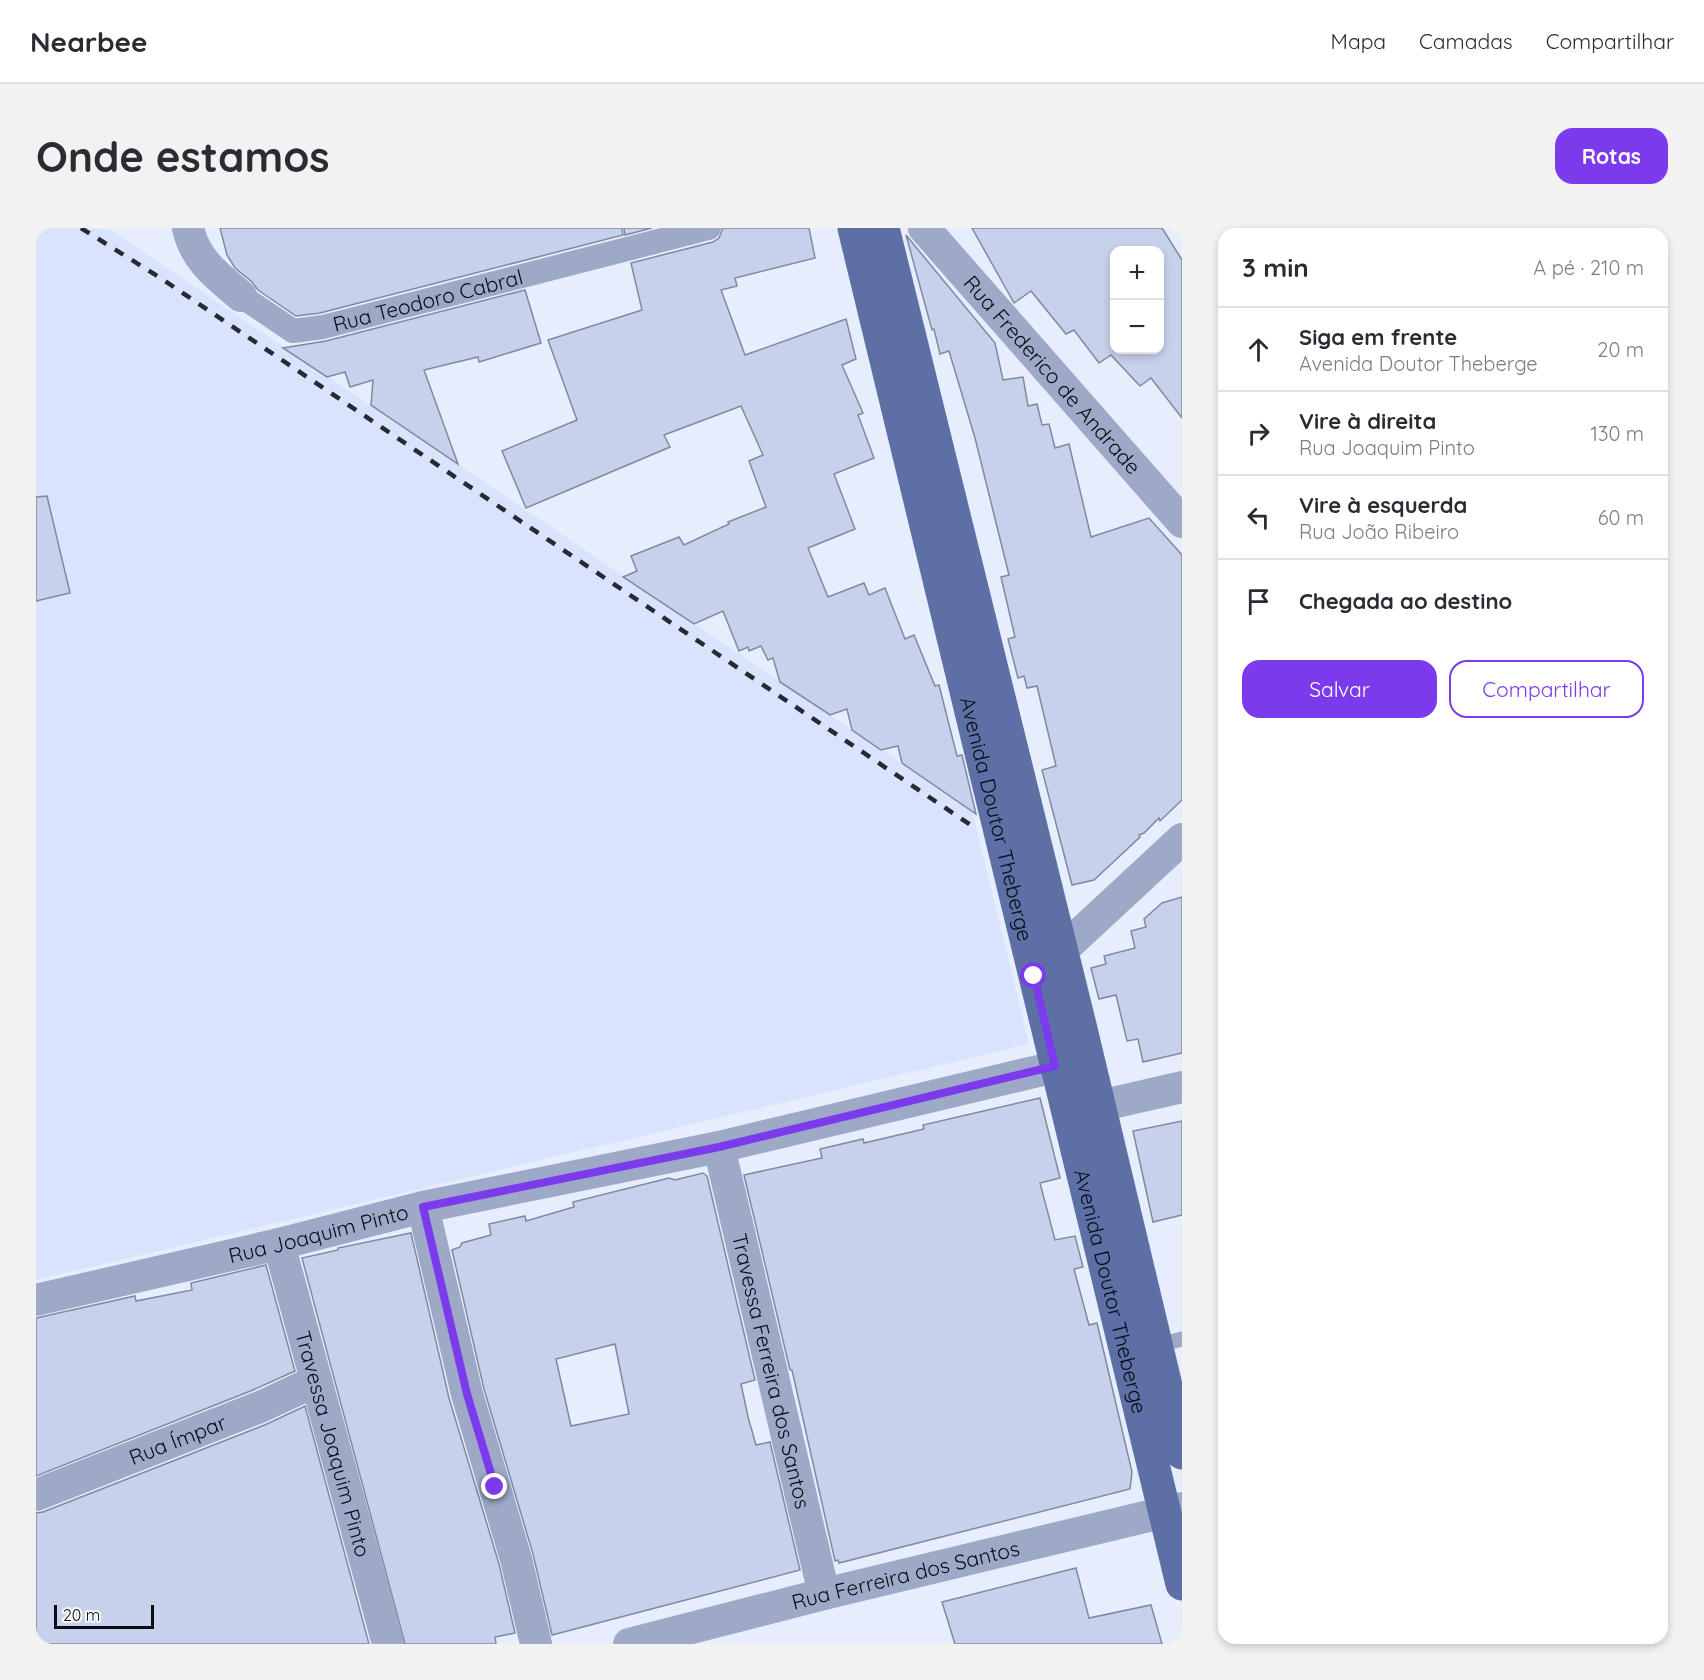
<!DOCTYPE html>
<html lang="pt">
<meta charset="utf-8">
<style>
body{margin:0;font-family:Quicksand,sans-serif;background:#f2f2f3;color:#2b2b33}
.controls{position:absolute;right:18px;top:18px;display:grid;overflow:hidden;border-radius:12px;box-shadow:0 3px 9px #0003}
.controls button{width:54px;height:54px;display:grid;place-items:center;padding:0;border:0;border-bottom:2px solid #e1e1e2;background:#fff;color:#2b2b33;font:30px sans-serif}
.scale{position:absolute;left:18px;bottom:15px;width:100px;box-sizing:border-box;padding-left:6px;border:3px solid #090b14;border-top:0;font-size:16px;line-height:21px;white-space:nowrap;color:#090b14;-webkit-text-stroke:4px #fafafa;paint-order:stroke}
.stop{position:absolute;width:18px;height:18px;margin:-14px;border:4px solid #7c3aed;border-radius:50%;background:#fff}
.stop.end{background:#7c3aed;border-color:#fff;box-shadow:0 2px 6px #0008}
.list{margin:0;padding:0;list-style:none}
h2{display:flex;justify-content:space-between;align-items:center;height:78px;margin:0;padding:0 24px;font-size:26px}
h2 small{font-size:20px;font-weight:400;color:#7c7c81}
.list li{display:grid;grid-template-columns:39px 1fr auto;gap:18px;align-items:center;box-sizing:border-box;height:84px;padding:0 24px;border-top:2px solid #e1e1e2}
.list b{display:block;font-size:22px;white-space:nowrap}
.list p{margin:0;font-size:20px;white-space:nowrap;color:#7c7c81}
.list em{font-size:20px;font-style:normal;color:#7c7c81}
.actions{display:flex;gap:12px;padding:18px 24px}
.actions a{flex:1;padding:14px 0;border:2px solid #7c3aed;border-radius:18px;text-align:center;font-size:21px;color:#7c3aed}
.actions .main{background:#7c3aed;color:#fff}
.icon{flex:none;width:33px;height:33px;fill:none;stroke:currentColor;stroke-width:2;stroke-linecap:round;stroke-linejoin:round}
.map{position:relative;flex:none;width:1146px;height:1416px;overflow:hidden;border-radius:18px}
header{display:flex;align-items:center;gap:36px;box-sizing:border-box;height:84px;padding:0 30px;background:#fff;border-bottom:2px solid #e1e1e2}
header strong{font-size:28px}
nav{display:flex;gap:33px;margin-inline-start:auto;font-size:21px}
.intro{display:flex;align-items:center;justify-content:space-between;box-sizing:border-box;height:144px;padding:0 36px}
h1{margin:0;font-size:42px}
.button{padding:15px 27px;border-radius:18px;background:#7c3aed;color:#fff;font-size:21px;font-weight:700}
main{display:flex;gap:36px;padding:0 36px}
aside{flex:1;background:#fff;border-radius:18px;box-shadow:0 3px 9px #0003}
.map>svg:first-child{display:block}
</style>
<header>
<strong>Nearbee</strong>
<nav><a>Mapa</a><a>Camadas</a><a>Compartilhar</a></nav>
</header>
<div class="intro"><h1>Onde estamos</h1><a class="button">Rotas</a></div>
<main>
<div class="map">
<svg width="1146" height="1416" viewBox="0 0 1146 1416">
<rect width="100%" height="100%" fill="#e6edfc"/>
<!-- built -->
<path fill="#d9e3fe" d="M 0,0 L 73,1 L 936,583 L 993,816 L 0,1052 Z"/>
<!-- building -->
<g fill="#c7d1eb" stroke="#8089a1" stroke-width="1.5" fill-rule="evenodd">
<path d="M 184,0 L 586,0 L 587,7 L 284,85 L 260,88 L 222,62 L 216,54 L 199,40 L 191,27 Z"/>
<path d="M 588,0 L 616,0 L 589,7 Z"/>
<path d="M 687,0 L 773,0 L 779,30 L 699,50 L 701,58 L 685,62 L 709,127 L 810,91 L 820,131 L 806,137 L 827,185 L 822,187 L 838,230 L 798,246 L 819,301 L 772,320 L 792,369 L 828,355 L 833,367 L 849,360 L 869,411 L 878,407 L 899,458 L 903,457 L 921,528 L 926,527 L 940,586 L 866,535 L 862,518 L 845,522 L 816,502 L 811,481 L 794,487 L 744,454 L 737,430 L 732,432 L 725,418 L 713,423 L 712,419 L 703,423 L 687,383 L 658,396 L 587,349 L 601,343 L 595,328 L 643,309 L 648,317 L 693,296 L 692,294 L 730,279 L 713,233 L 727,227 L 705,178 L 628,207 L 634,219 L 490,280 L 466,223 L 541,192 L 512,112 L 606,82 L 595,35 L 677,14 L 683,10 Z"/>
<path d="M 936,0 L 1126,0 L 1146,32 L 1146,190 L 1115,150 L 1104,158 L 1075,127 L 1063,135 L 1038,102 L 1030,106 L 995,63 L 978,75 ZM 1078,22 L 1124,22 L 1124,122 L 1078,122 Z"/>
<path d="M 870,7 L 959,115 L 967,152 L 987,149 L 992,178 L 1001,176 L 1006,197 L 1013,196 L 1019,220 L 1033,216 L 1055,309 L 1113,290 L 1146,327 L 1146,572 L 1124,593 L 1123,590 L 1108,605 L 1103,607 L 1104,609 L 1058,652 L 1036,657 L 1006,542 L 1020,538 L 1001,458 L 991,460 L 988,448 L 982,450 L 972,411 L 979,409 L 965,349 L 973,347 L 939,210 L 913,123 L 904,126 L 898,101 L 896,102 Z"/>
<path d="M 489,62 L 505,115 L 443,134 L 442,129 L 388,142 L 422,236 L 335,177 L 337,152 L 314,159 L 309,144 L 291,149 L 247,120 L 290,113 Z"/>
<path d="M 11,268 L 34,365 L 0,373 L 0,269 Z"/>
<path d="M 1146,669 L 1146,825 L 1107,834 L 1102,811 L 1091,813 L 1080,767 L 1063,771 L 1055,740 L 1070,736 L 1068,728 L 1099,720 L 1095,703 L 1110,699 L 1108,691 L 1126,675 Z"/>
<path d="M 1004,870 L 1024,950 L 1004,955 L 1019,1012 L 1039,1008 L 1047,1039 L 1038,1041 L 1053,1097 L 1061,1095 L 1096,1244 L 1094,1261 L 803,1335 L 802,1332 L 799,1333 L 756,1142 L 754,1142 L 708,947 L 786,930 L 784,921 L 827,911 L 828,915 L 888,901 L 887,897 Z"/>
<path d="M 1146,893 L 1146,987 L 1117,994 L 1097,903 Z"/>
<path d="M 667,945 L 671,948 L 719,1152 L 705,1156 L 712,1189 L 720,1217 L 734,1214 L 764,1342 L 516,1407 L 497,1326 L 448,1161 L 416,1022 L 424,1019 L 426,1015 L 455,1007 L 453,996 L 489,988 L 490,993 L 538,979 L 537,974 L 633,950 L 639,952 ZM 579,1116 L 593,1186 L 535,1198 L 520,1131 Z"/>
<path d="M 375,1005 L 413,1170 L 463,1336 L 479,1405 L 459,1409 L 460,1416 L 369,1416 L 266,1030 L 302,1022 L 302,1020 Z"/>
<path d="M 230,1037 L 259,1143 L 217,1162 L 0,1248 L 0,1090 L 99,1068 L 100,1073 L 156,1062 L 155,1055 Z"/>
<path d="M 269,1178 L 333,1416 L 0,1416 L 0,1285 L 7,1284 L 231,1196 Z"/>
<path d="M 1040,1340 L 1053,1390 L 1115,1377 L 1126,1416 L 919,1416 L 906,1374 Z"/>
</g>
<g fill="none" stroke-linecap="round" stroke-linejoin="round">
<!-- service -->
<path stroke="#9ea9c8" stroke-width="15" d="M 1120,1118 L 1146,1111"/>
<!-- pedestrian -->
<path stroke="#9ea9c8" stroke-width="24" id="s1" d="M 205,68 L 257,103 L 287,99 L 673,0"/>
<!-- minor -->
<g stroke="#9ea9c8" stroke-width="32">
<path d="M 152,0 C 159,32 181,48 205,68"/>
<path id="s2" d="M 888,0 L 1146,294"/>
<path d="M 1008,739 L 1146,611"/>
<path d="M 1063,878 L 1146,859"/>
<path id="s3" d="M 683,919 L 788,1366"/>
<path d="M 387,979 L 431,1166 L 480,1331 L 500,1416"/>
<path id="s4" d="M 243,1016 L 352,1416"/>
<path id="s5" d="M 0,1072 L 243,1016 L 387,979 L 683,919 L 1019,839"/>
<path id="s6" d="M 0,1267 L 224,1179 L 280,1153"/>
<path id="s7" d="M 593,1416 L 788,1366 L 1146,1280"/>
</g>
<!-- primary -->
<g stroke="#5d70a6" stroke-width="33">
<path id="s8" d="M 818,0 L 1146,1356"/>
<path d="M 847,0 L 1044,797 L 1146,1225"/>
</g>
<!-- rail -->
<path stroke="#272933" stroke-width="4.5" stroke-dasharray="10 10" stroke-linecap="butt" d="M 45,0 L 126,51 L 939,600"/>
</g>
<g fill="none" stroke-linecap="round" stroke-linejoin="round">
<!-- route -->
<path stroke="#7c3aed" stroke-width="8" d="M 459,1259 L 431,1166 L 387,979 L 683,919 L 1019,838 L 998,748"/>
</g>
<g text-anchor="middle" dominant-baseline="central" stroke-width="4.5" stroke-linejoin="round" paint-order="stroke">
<!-- street labels -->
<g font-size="21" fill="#090b14" stroke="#fafafa">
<text stroke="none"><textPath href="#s1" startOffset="201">Rua Teodoro Cabral</textPath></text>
<text stroke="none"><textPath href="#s2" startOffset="195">Rua Frederico de Andrade</textPath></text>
<text stroke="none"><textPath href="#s8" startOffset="608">Avenida Doutor Theberge</textPath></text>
<text stroke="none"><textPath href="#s5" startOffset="290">Rua Joaquim Pinto</textPath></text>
<text stroke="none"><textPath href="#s8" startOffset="1094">Avenida Doutor Theberge</textPath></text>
<text stroke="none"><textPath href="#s3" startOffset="230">Travessa Ferreira dos Santos</textPath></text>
<text stroke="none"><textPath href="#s6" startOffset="152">Rua Ímpar</textPath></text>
<text stroke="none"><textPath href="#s4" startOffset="207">Travessa Joaquim Pinto</textPath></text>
<text stroke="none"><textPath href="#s7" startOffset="285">Rua Ferreira dos Santos</textPath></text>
</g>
</g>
</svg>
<div class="controls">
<button>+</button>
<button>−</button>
</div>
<div class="scale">20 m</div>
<div class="stop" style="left:998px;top:748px"></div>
<div class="stop end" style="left:459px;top:1259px"></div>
</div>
<aside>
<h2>3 min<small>A pé · 210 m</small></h2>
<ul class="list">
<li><svg class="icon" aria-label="ahead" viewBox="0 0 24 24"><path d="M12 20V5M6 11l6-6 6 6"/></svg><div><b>Siga em frente</b><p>Avenida Doutor Theberge</p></div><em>20 m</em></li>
<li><svg class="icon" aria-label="right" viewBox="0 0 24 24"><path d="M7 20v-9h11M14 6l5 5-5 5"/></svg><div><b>Vire à direita</b><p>Rua Joaquim Pinto</p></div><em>130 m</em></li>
<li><svg class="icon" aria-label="left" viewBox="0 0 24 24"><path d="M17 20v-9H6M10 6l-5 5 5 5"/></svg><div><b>Vire à esquerda</b><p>Rua João Ribeiro</p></div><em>60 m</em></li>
<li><svg class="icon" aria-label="arrive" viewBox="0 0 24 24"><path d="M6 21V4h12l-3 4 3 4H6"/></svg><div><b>Chegada ao destino</b></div></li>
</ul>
<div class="actions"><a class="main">Salvar</a><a>Compartilhar</a></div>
</aside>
</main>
